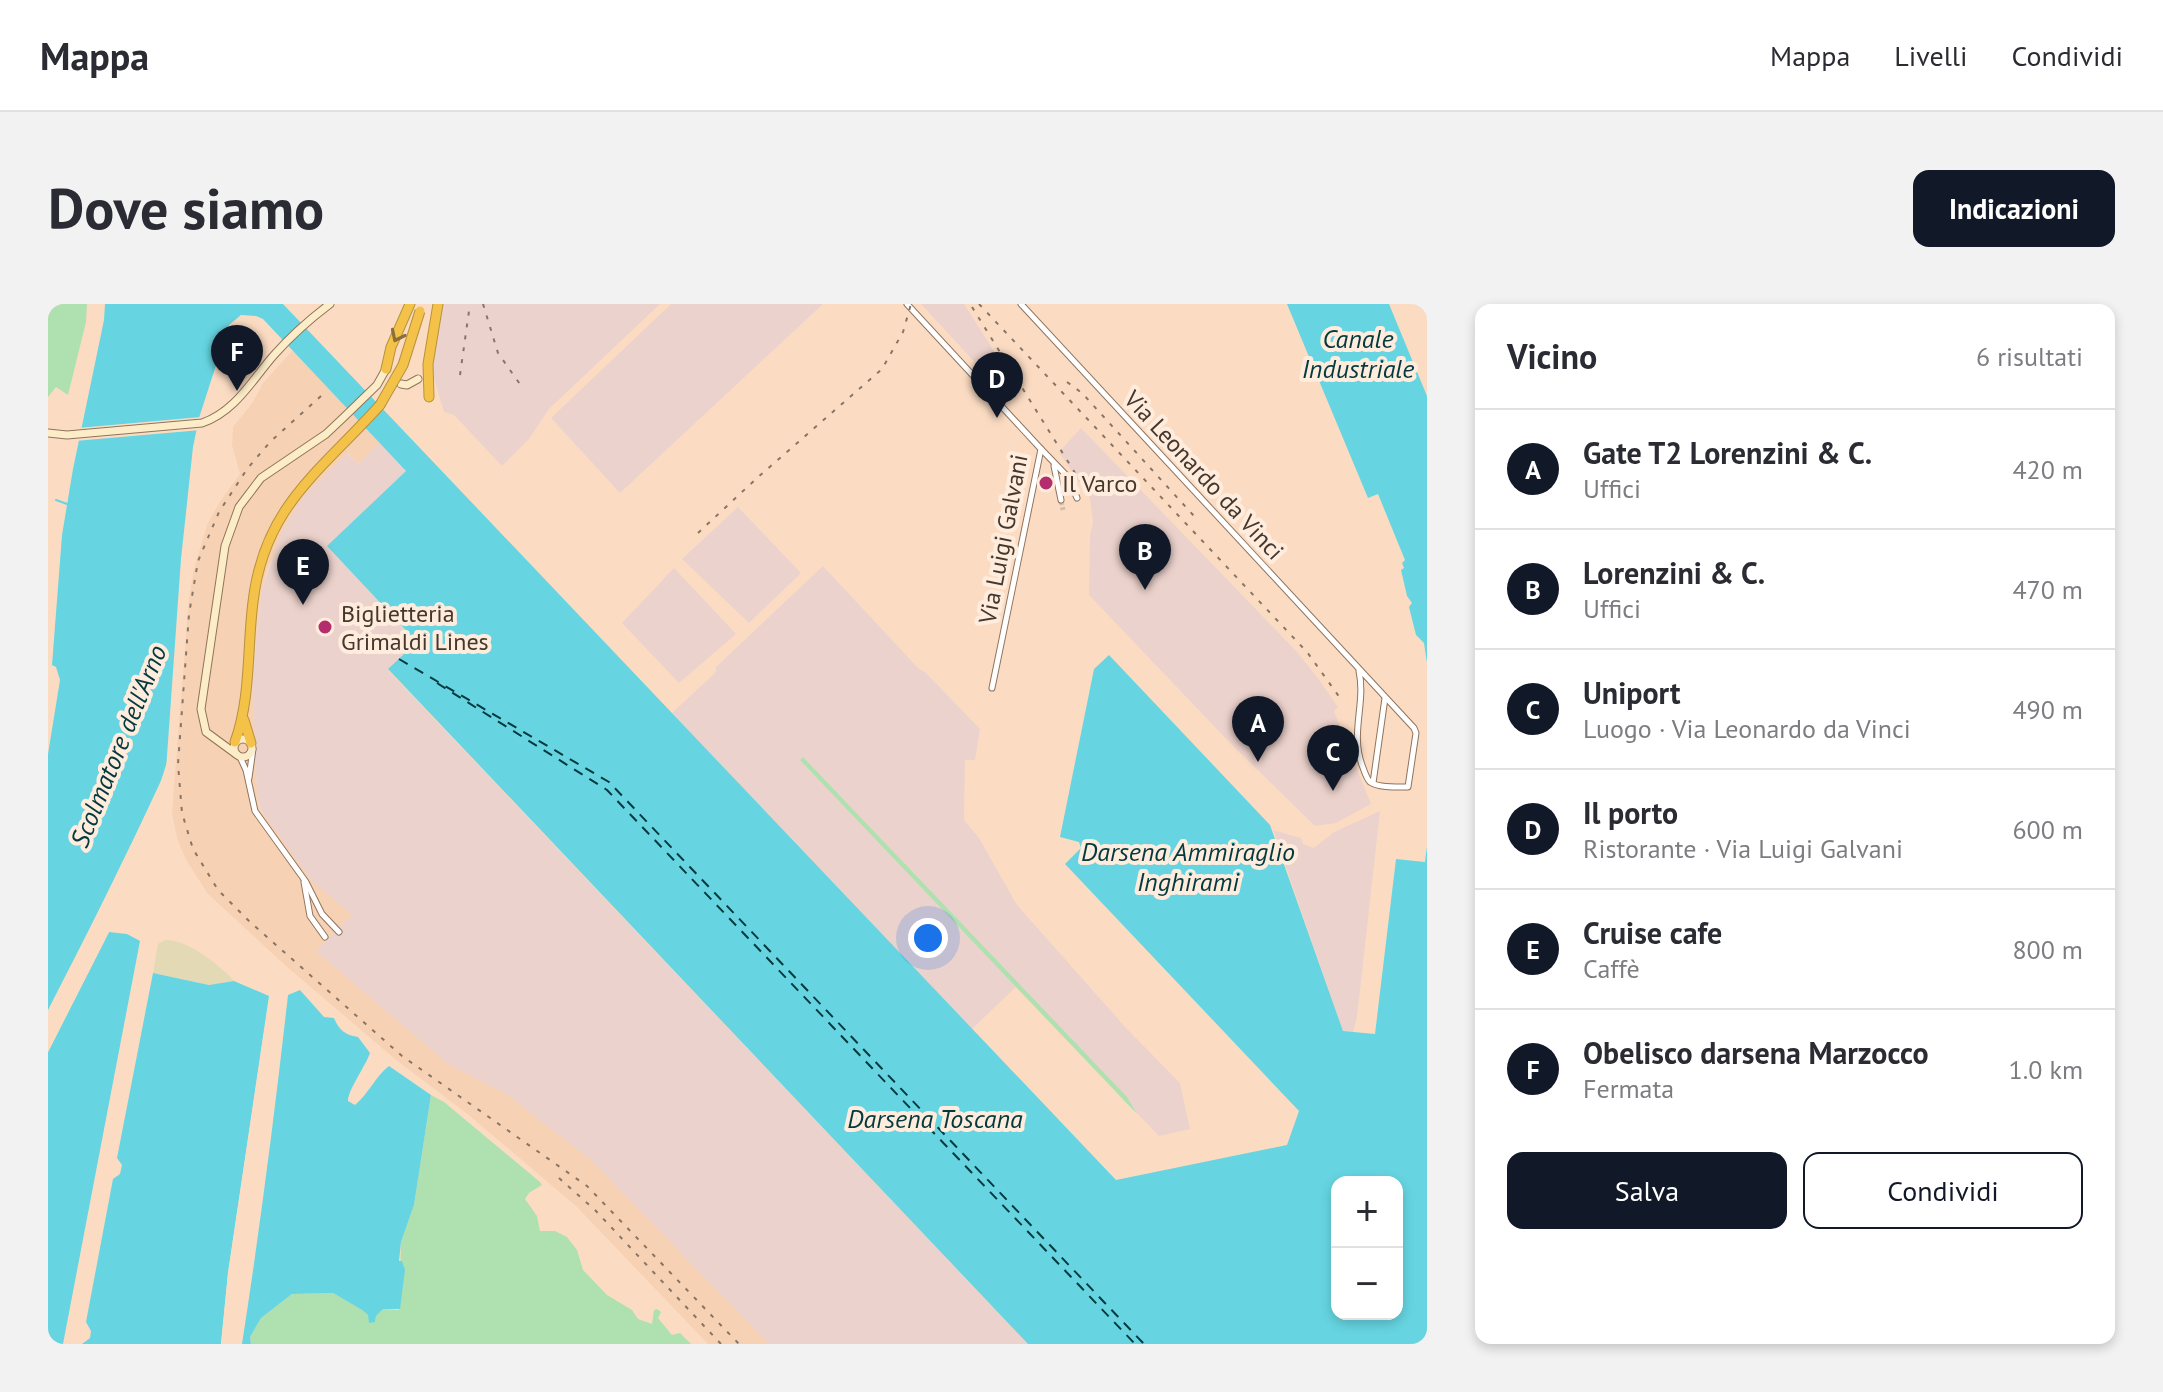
<!DOCTYPE html>
<html lang="it">
<meta charset="utf-8">
<style>
body{margin:0;font-family:"PT Sans",sans-serif;background:#f2f2f3;color:#2b2b33}
.controls{position:absolute;right:24px;bottom:24px;display:grid;overflow:hidden;border-radius:16px;box-shadow:0 4px 12px #0003}
.controls button{width:72px;height:72px;display:grid;place-items:center;padding:0;border:0;border-bottom:2px solid #e1e1e2;background:#fff;color:#2b2b33;font:40px sans-serif}
.you{position:absolute;left:880px;top:634px;width:28px;height:28px;margin:-20px;border:6px solid #fff;border-radius:50%;background:#1a73e8;box-shadow:0 0 0 12px #1a73e833}
.badge{display:grid;place-items:center;width:52px;height:52px;border-radius:50%;background:#111827;color:#fff;font-size:26px;font-weight:700}
.pin{position:absolute;translate:-50% -66px;filter:drop-shadow(0 2px 4px #0008)}
.pin::after{content:'';position:absolute;top:42px;width:28px;height:24px;background:inherit;clip-path:polygon(0 0,100% 0,50% 100%)}
.list{margin:0;padding:0;list-style:none}
h2{display:flex;justify-content:space-between;align-items:center;height:104px;margin:0;padding:0 32px;font-size:34px}
h2 small{font-size:26px;font-weight:400;color:#7c7c81}
.list li{display:grid;grid-template-columns:52px 1fr auto;gap:24px;align-items:center;box-sizing:border-box;height:120px;padding:0 32px;border-top:2px solid #e1e1e2}
.list b{display:block;font-size:30px;white-space:nowrap}
.list p{margin:0;font-size:26px;white-space:nowrap;color:#7c7c81}
.list em{font-size:26px;font-style:normal;color:#7c7c81}
.actions{display:flex;gap:16px;padding:24px 32px}
.actions a{flex:1;padding:18px 0;border:2px solid #111827;border-radius:16px;text-align:center;font-size:28px;color:#111827}
.actions .main{background:#111827;color:#fff}
.map{position:relative;flex:none;width:1379px;height:1040px;overflow:hidden;border-radius:16px}
header{display:flex;align-items:center;gap:48px;box-sizing:border-box;height:112px;padding:0 40px;background:#fff;border-bottom:2px solid #e1e1e2}
header strong{font-size:38px}
nav{display:flex;gap:44px;margin-inline-start:auto;font-size:28px}
.intro{display:flex;align-items:center;justify-content:space-between;box-sizing:border-box;height:192px;padding:0 48px}
h1{margin:0;font-size:56px}
.button{padding:20px 36px;border-radius:16px;background:#111827;color:#fff;font-size:28px;font-weight:700}
main{display:flex;gap:48px;padding:0 48px}
aside{flex:1;background:#fff;border-radius:16px;box-shadow:0 4px 12px #0003}
.map>svg:first-child{display:block}
</style>
<header>
<strong>Mappa</strong>
<nav><a>Mappa</a><a>Livelli</a><a>Condividi</a></nav>
</header>
<div class="intro"><h1>Dove siamo</h1><a class="button">Indicazioni</a></div>
<main>
<div class="map">
<svg width="1379" height="1040" viewBox="0 0 1379 1040">
<rect width="100%" height="100%" fill="#fbdcc3"/>
<!-- built -->
<path fill="#f6d1b3" d="M 245,46 L 332,139 L 310,160 L 300,149 L 221,260 L 214,285 L 204,375 L 209,490 L 212,506 L 287,595 L 304,611 L 268,647 L 400,760 L 458,790 L 543,856 L 721,1040 L 660,1040 L 528,902 L 422,812 L 347,755 L 238,662 L 160,590 L 138,556 L 129,534 L 124,508 L 141,294 L 146,265 L 159,221 L 171,199 L 192,170 L 184,141 L 185,123 L 205,98 L 215,79 Z"/>
<!-- industrial -->
<g fill="#ecd2cc">
<path d="M 395,0 L 612,0 L 501,105 L 481,135 L 454,162 L 406,111 L 396,108 L 384,68 Z"/>
<path d="M 623,0 L 775,0 L 572,189 L 503,114 Z"/>
<path d="M 873,0 L 916,0 L 970,85 L 958,92 Z"/>
<path d="M 1033,124 L 1249,348 L 1269,373 L 1290,403 L 1286,407 L 1323,500 L 1288,519 L 1267,522 L 1185,442 L 1041,291 L 1042,232 L 1045,218 L 1042,194 L 1011,148 Z"/>
<path d="M 332,139 L 358,167 L 279,242 L 369,338 L 340,366 L 980,1040 L 721,1040 L 543,856 L 458,790 L 400,760 L 268,647 L 304,611 L 264,577 L 213,506 L 209,490 L 204,375 L 214,285 L 234,227 L 255,193 L 299,149 L 310,160 Z"/>
<path d="M 690,203 L 753,269 L 701,319 L 634,255 Z"/>
<path d="M 775,262 L 871,365 L 877,368 L 932,425 L 927,456 L 917,456 L 916,516 L 931,534 L 969,601 L 1079,725 L 1132,779 L 1142,825 L 1111,832 L 968,683 L 924,725 L 624,409 L 668,368 L 668,363 Z"/>
<path d="M 626,264 L 688,330 L 631,379 L 574,319 Z"/>
<path d="M 1332,507 L 1309,713 L 1305,728 L 1295,727 L 1225,526 L 1253,534 L 1255,540 L 1266,544 L 1286,528 Z"/>
</g>
<!-- green -->
<g fill="#afe0b0">
<path d="M 0,0 L 39,0 L 38,18 L 20,91 L 8,83 L 0,93 Z"/>
<path d="M 755,453 L 1079,793 L 1089,810 L 752,456 Z"/>
<path d="M 383,791 L 396,798 L 492,878 L 494,881 L 481,889 L 477,895 L 489,912 L 492,927 L 507,927 L 519,933 L 529,946 L 535,966 L 559,991 L 584,1006 L 590,1015 L 604,1020 L 606,1006 L 609,1005 L 613,1008 L 610,1014 L 624,1031 L 632,1029 L 643,1040 L 203,1040 L 202,1033 L 213,1014 L 244,990 L 285,989 L 314,1006 L 320,1011 L 322,1018 L 327,1018 L 328,1012 L 335,1005 L 351,1006 L 353,938 L 366,901 Z"/>
</g>
<!-- sand -->
<path fill="#e3d9b4" d="M 117,636 C 141,636 170,660 186,677 L 161,681 L 105,669 L 110,640 Z"/>
<!-- water -->
<g fill="#66d5e1" fill-rule="evenodd">
<path d="M 57,0 L 235,0 L 1068,876 L 1239,841 L 1251,807 L 1017,560 L 1033,544 L 1031,538 L 1012,533 L 1046,365 L 1061,351 L 1222,521 L 1295,727 L 1327,730 L 1348,555 L 1377,558 L 1379,542 L 1379,1040 L 980,1040 L 340,365 L 369,338 L 279,242 L 358,167 L 215,15 L 208,12 L 193,11 L 181,21 L 151,114 L 145,143 L 133,255 L 118,466 L 69,571 L 0,706 L 0,450 L 12,376 L 8,363 L 4,361 L 14,231 L 25,165 L 56,16 ZM 1289,878 L 1349,878 L 1349,1010 L 1289,1010 Z"/>
<path d="M 1239,0 L 1341,0 L 1379,92 L 1379,359 L 1376,339 L 1368,331 L 1361,303 L 1364,299 L 1359,292 L 1353,266 L 1356,264 L 1354,259 L 1357,256 L 1330,190 L 1320,194 Z"/>
<path d="M 61,628 L 79,630 L 92,637 L 15,1040 L 0,1040 L 0,748 Z"/>
<path d="M 105,669 L 161,681 L 186,677 L 221,692 L 180,969 L 173,1040 L 34,1040 L 42,1034 L 43,1027 L 38,1018 L 65,875 L 72,870 L 74,861 L 69,854 Z"/>
<path d="M 252,686 L 276,713 L 286,714 C 291,726 297,731 310,733 L 322,749 C 317,763 300,786 300,797 L 307,801 C 321,789 327,773 341,762 L 383,791 L 366,901 L 353,938 L 351,957 L 354,957 L 357,966 L 352,1005 L 335,1005 L 328,1012 L 327,1018 L 321,1019 L 320,1011 L 314,1006 L 285,989 L 244,990 L 213,1014 L 202,1033 L 203,1040 L 194,1040 C 212,924 227,807 240,691 Z"/>
</g>
<!-- pier -->
<g fill="#fbdcc3">
<path d="M 153,113 L 153,126 L 27,137 L 30,124 Z"/>
<path d="M 119,458 L 122,459 L 121,470 L 115,485 L 4,708 L 0,710 L 111,483 Z"/>
<path d="M 62,624 L 61,628 L 0,748 L 0,739 L 57,626 Z"/>
<path d="M 222,688 L 225,692 L 184,969 L 177,1040 L 173,1040 L 180,969 Z"/>
</g>
<g fill="none" stroke-linecap="round" stroke-linejoin="round">
<!-- stream -->
<path stroke="#66d5e1" stroke-width="2" d="M 8,196 L 22,201"/>
<!-- ferry -->
<g stroke="#033a3f" stroke-width="2" stroke-dasharray="10 8" stroke-linecap="butt">
<path d="M 351,355 L 561,478 L 1096,1040"/>
<path d="M 389,379 L 559,486 L 1087,1040"/>
</g>
<!-- street-tunnel -->
<path stroke="#d6bba5" stroke-width="5" stroke-dasharray="5 2.5" stroke-linecap="butt" d="M 1013,196 L 1015,206"/>
<defs>
<g id="street">
<path d="M 859,0 L 993,145 L 944,384"/>
<path d="M 973,0 L 1366,424 L 1368,429 L 1360,483 C 1350,483 1330,484 1322,478 C 1318,474 1316,466 1314,461 C 1302,429 1318,399 1311,367"/>
<path d="M 993,145 L 1020,173 L 1029,194"/>
<path d="M 1006,162 L 1013,196"/>
<path d="M 192,453 L 198,466 L 207,507 L 258,578 L 274,610 L 291,628"/>
<path d="M 201,474 L 205,445"/>
<path d="M 1325,479 L 1337,394"/>
<path d="M 256,578 L 262,612 L 277,633"/>
</g>
<g id="secondary">
<path d="M 353,80 L 359,81 L 370,75"/>
<path d="M 0,129 L 19,131 L 154,119 C 187,108 204,76 226,51 C 243,32 262,15 282,0"/>
<circle cx="195" cy="444" r="9"/>
<path d="M 188,450 L 158,428 L 153,405 L 177,242 L 191,203 L 213,174 L 278,130 L 296,113 L 329,81 L 338,65"/>
</g>
<g id="highway">
<path d="M 338,65 L 343,43 L 362,0"/>
<path d="M 381,93 L 380,60 L 390,0"/>
<path d="M 196,416 L 203,439"/>
<path d="M 187,438 C 203,394 199,344 205,298 C 216,202 273,167 332,101"/>
</g>
</defs>
<!-- street casing -->
<use href="#street" stroke="#90745e" stroke-width="7"/>
<!-- secondary casing -->
<use href="#secondary" stroke="#90745e" stroke-width="9"/>
<!-- highway casing -->
<use href="#highway" stroke="#b6923f" stroke-width="11"/>
<!-- street -->
<use href="#street" stroke="#fff" stroke-width="5"/>
<!-- secondary -->
<use href="#secondary" stroke="#fcedc8" stroke-width="7"/>
<!-- highway -->
<use href="#highway" stroke="#f4c248" stroke-width="9"/>
<!-- rail -->
<g stroke="#897566" stroke-width="2" stroke-dasharray="4 8" stroke-linecap="butt">
<path d="M 435,0 L 450,49 L 474,83"/>
<path d="M 931,0 L 1259,348 L 1292,394"/>
<path d="M 924,3 L 1032,177"/>
<path d="M 412,71 L 422,0"/>
<path d="M 1019,78 L 1034,89 L 1146,212"/>
<path d="M 273,92 L 222,138 L 199,165 L 171,208 L 150,257 L 141,310 L 130,460 L 134,509 L 145,545 L 170,586 L 202,618 L 354,752 L 539,882 L 691,1040"/>
<path d="M 650,229 L 709,174 L 834,65 L 855,28 L 863,0"/>
<path d="M 511,874 L 547,906 L 673,1040"/>
</g>
<defs>
<path id="highway-bridge" d="M 332,101 L 355,61 L 372,7"/>
</defs>
<!-- highway-bridge casing -->
<use href="#highway-bridge" stroke="#b6923f" stroke-width="11" stroke-linecap="butt"/>
<!-- highway-bridge -->
<use href="#highway-bridge" stroke="#f4c248" stroke-width="9"/>
</g>
<!-- one-way arrows -->
<defs><path id="oneway-chevron" d="M-2-3.5L2.5 0L-2 3.5" fill="none" stroke-width="1.6" stroke-linecap="round" stroke-linejoin="round" transform="scale(2)"/></defs>
<use stroke="#8a6f38" href="#oneway-chevron" transform="translate(349 32) rotate(116)"/>
<!-- markers -->
<g fill="#b42d6e" stroke="#ffecdd" stroke-width="3">
<circle cx="998" cy="179" r="8"/>
<circle cx="277" cy="323" r="8"/>
</g>
<g text-anchor="middle" dominant-baseline="central" stroke-width="8" stroke-linejoin="round" paint-order="stroke">
<!-- street labels -->
<g font-size="24" fill="#44382e" stroke="#ffecdd">
<text transform="translate(1156 171) rotate(47)">Via Leonardo da Vinci</text>
<text transform="translate(955 235) rotate(-79)">Via Luigi Galvani</text>
</g>
<!-- poi labels -->
<g font-size="24" fill="#44382e" stroke="#ffecdd" text-anchor="start">
<text x="1014" y="179">Il Varco</text>
<text x="293" y="309">Biglietteria<tspan x="293" dy="28">Grimaldi Lines</tspan></text>
</g>
<!-- water labels -->
<g font-size="26" font-style="italic" fill="#033a3f" stroke="#ffecdd">
<text x="1310" y="34">Canale<tspan x="1310" dy="30">Industriale</tspan></text>
<text transform="translate(70 442) rotate(-68)">Scolmatore dell'Arno</text>
<text x="1140" y="547">Darsena Ammiraglio<tspan x="1140" dy="30">Inghirami</tspan></text>
<text x="887" y="814">Darsena Toscana</text>
</g>
</g>
</svg>
<div class="controls">
<button>+</button>
<button>−</button>
</div>
<div class="you"></div>
<div class="pin badge" style="left:1210px;top:458px">A</div>
<div class="pin badge" style="left:1097px;top:286px">B</div>
<div class="pin badge" style="left:1285px;top:487px">C</div>
<div class="pin badge" style="left:949px;top:114px">D</div>
<div class="pin badge" style="left:255px;top:301px">E</div>
<div class="pin badge" style="left:189px;top:87px">F</div>
</div>
<aside>
<h2>Vicino<small>6 risultati</small></h2>
<ul class="list">
<li><span class="badge">A</span><div><b>Gate T2 Lorenzini &amp; C.</b><p>Uffici</p></div><em>420 m</em></li>
<li><span class="badge">B</span><div><b>Lorenzini &amp; C.</b><p>Uffici</p></div><em>470 m</em></li>
<li><span class="badge">C</span><div><b>Uniport</b><p>Luogo · Via Leonardo da Vinci</p></div><em>490 m</em></li>
<li><span class="badge">D</span><div><b>Il porto</b><p>Ristorante · Via Luigi Galvani</p></div><em>600 m</em></li>
<li><span class="badge">E</span><div><b>Cruise cafe</b><p>Caffè</p></div><em>800 m</em></li>
<li><span class="badge">F</span><div><b>Obelisco darsena Marzocco</b><p>Fermata</p></div><em>1.0 km</em></li>
</ul>
<div class="actions"><a class="main">Salva</a><a>Condividi</a></div>
</aside>
</main>
